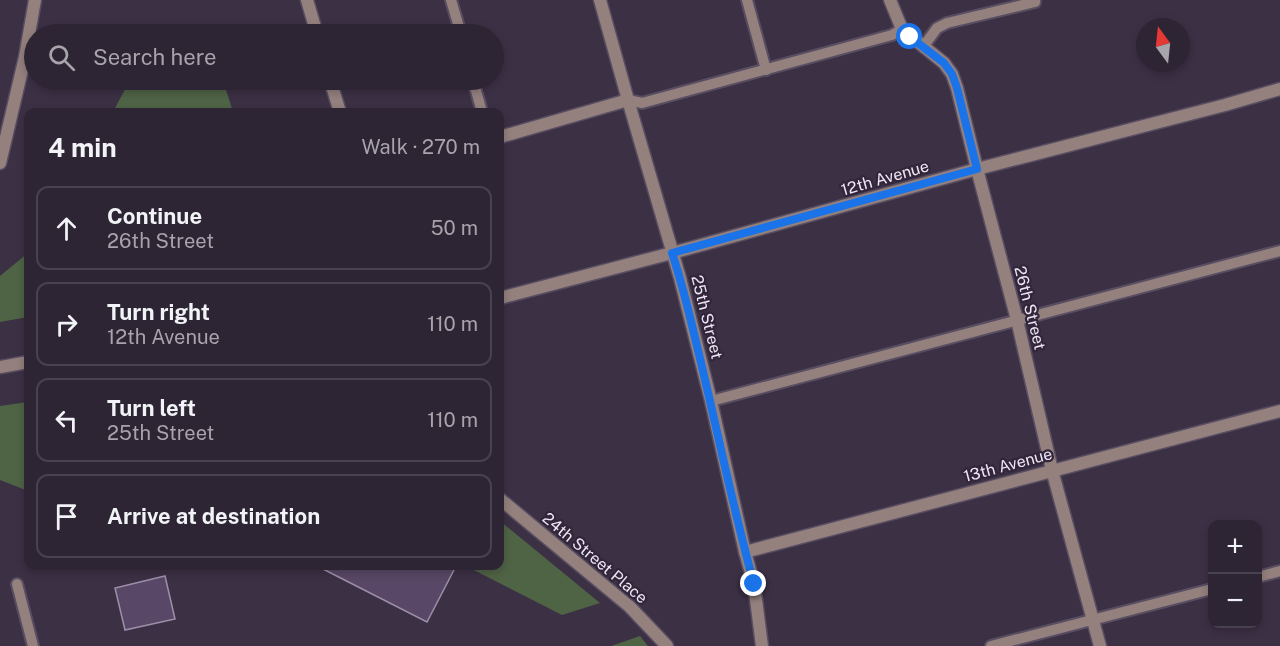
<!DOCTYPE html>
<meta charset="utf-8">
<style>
body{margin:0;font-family:"Public Sans",sans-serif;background:#352c3c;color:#f1f3f6}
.controls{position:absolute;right:18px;bottom:18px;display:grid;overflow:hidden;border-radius:12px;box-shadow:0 3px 9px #0003}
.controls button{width:54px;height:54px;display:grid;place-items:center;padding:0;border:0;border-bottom:2px solid #48414f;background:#2d2434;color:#f1f3f6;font:30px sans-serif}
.compass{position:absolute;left:1136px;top:18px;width:54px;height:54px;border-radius:50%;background:#2d2434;box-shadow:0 3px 9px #0003;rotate:345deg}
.stop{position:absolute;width:18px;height:18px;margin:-14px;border:4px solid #1a73e8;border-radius:50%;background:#fff}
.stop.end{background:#1a73e8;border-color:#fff;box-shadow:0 2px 6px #0008}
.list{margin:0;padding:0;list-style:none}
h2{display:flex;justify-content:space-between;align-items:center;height:78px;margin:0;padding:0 24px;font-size:26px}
h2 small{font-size:20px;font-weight:400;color:#a7a4ac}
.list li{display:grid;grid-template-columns:39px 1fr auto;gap:18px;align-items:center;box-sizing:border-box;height:84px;margin:0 12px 12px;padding:0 12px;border:2px solid #48414f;border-radius:12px}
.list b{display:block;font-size:22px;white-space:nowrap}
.list p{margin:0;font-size:20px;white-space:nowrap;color:#a7a4ac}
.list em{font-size:20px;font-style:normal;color:#a7a4ac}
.icon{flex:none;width:33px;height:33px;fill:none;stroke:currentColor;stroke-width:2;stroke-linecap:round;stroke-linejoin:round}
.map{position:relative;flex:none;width:1280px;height:646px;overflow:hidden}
.search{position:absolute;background:#2d2434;box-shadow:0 3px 9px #0003;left:24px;top:24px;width:480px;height:66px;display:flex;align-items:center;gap:15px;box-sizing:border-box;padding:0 21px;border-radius:33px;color:#a7a4ac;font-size:22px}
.panel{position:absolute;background:#2d2434;box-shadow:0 3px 9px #0003;left:24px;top:108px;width:480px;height:462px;border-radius:12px}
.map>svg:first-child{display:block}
</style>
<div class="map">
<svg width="1280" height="646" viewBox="0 0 1280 646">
<rect width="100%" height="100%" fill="#3c3045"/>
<!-- green -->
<g fill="#4f6345">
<path d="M 130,80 L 223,80 L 233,112 L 113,112 Z"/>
<path d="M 28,253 L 28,317 L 0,322 L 0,276 Z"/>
<path d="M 28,402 L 28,491 L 0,480 L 0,406 Z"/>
<path d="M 500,521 L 600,603 L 562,615 L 466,566 L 500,566 Z"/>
<path d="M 640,636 L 648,646 L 611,646 Z"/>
</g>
<!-- building -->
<g fill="#584766" stroke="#9e8fa9" stroke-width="1.5">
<path d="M 317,566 L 449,566 L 455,568 L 427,622 Z"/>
<path d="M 165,576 L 175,619 L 125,630 L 115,588 Z"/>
</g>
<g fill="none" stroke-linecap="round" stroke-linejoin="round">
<defs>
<g id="service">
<path d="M 451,0 L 461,34"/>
<path d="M 747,0 L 766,70"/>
<path d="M 923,47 L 937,28 L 947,23 L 1035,2 L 1035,0"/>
<path d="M 473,80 L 482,112"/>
<path d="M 628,100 L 642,103 L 892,35 L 902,29"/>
<path d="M 711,401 L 1280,251"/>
<path d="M 1258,577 L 1280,571"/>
<path d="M 17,584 L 33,646"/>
<path d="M 991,646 L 1212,589"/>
</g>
<g id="minor">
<path d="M 307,0 L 317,34"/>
<path d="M 600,0 L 628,100 L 680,278 L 711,401 L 745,552 L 754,584 L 762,646"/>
<path d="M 890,0 L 902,29 L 944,63 L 952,74 L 957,88 L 977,169 L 1017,320 L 1052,470 L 1100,646"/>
<path d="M 330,80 L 340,112"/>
<path d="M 500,137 L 628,100"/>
<path d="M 0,163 L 25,57 L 35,0"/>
<path d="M 500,499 L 630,607 L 667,646"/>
<path d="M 745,552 L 1280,411"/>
</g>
<g id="tertiary">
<path d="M 500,298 L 672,253 L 977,169 L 1225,105 L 1280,89"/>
<path d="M 0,367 L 28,362"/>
</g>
</defs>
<!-- service casing -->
<use href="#service" stroke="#584d61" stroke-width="14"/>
<!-- minor casing -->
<use href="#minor" stroke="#584d61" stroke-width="15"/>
<!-- tertiary casing -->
<use href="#tertiary" stroke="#584d61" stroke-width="15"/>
<!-- service -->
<use href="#service" stroke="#94817e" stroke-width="10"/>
<!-- minor -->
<use href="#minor" stroke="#94817e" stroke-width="12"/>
<!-- tertiary -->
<use href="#tertiary" stroke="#94817e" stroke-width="12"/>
</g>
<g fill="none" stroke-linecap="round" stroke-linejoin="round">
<!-- route -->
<path stroke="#1a73e8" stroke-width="8" d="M 754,584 C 732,505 716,423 696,342 C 689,312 682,283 672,253 L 977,169 L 957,88 L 952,74 L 944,63 L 910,37"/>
</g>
<g text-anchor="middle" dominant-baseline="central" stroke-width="4.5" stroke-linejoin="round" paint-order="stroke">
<!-- street labels -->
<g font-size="16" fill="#eee6f4" stroke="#32263b">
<text transform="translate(885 178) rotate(-16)">12th Avenue</text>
<text transform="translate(1030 308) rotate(76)">26th Street</text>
<text transform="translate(707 317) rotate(76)">25th Street</text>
<text transform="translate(1008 465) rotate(-15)">13th Avenue</text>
<text transform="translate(595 558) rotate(40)">24th Street Place</text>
</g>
</g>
</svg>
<div class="controls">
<button>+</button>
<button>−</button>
</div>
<svg class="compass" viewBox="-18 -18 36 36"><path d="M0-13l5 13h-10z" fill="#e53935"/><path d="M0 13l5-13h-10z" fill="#a7a4ac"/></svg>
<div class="stop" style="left:910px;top:37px"></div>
<div class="stop end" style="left:754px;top:584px"></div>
<div class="search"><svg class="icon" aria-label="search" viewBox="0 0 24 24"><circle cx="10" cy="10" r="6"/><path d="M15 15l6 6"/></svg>Search here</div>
<section class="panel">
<h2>4 min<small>Walk · 270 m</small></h2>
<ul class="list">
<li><svg class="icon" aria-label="ahead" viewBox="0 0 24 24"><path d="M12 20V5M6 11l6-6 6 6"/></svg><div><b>Continue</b><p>26th Street</p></div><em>50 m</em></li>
<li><svg class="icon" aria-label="right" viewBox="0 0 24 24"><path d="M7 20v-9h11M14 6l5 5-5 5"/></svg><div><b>Turn right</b><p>12th Avenue</p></div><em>110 m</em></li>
<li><svg class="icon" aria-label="left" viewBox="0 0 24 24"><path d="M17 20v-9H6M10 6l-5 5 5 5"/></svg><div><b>Turn left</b><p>25th Street</p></div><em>110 m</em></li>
<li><svg class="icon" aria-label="arrive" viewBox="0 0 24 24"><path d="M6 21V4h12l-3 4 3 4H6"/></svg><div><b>Arrive at destination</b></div></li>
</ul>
</section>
</div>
